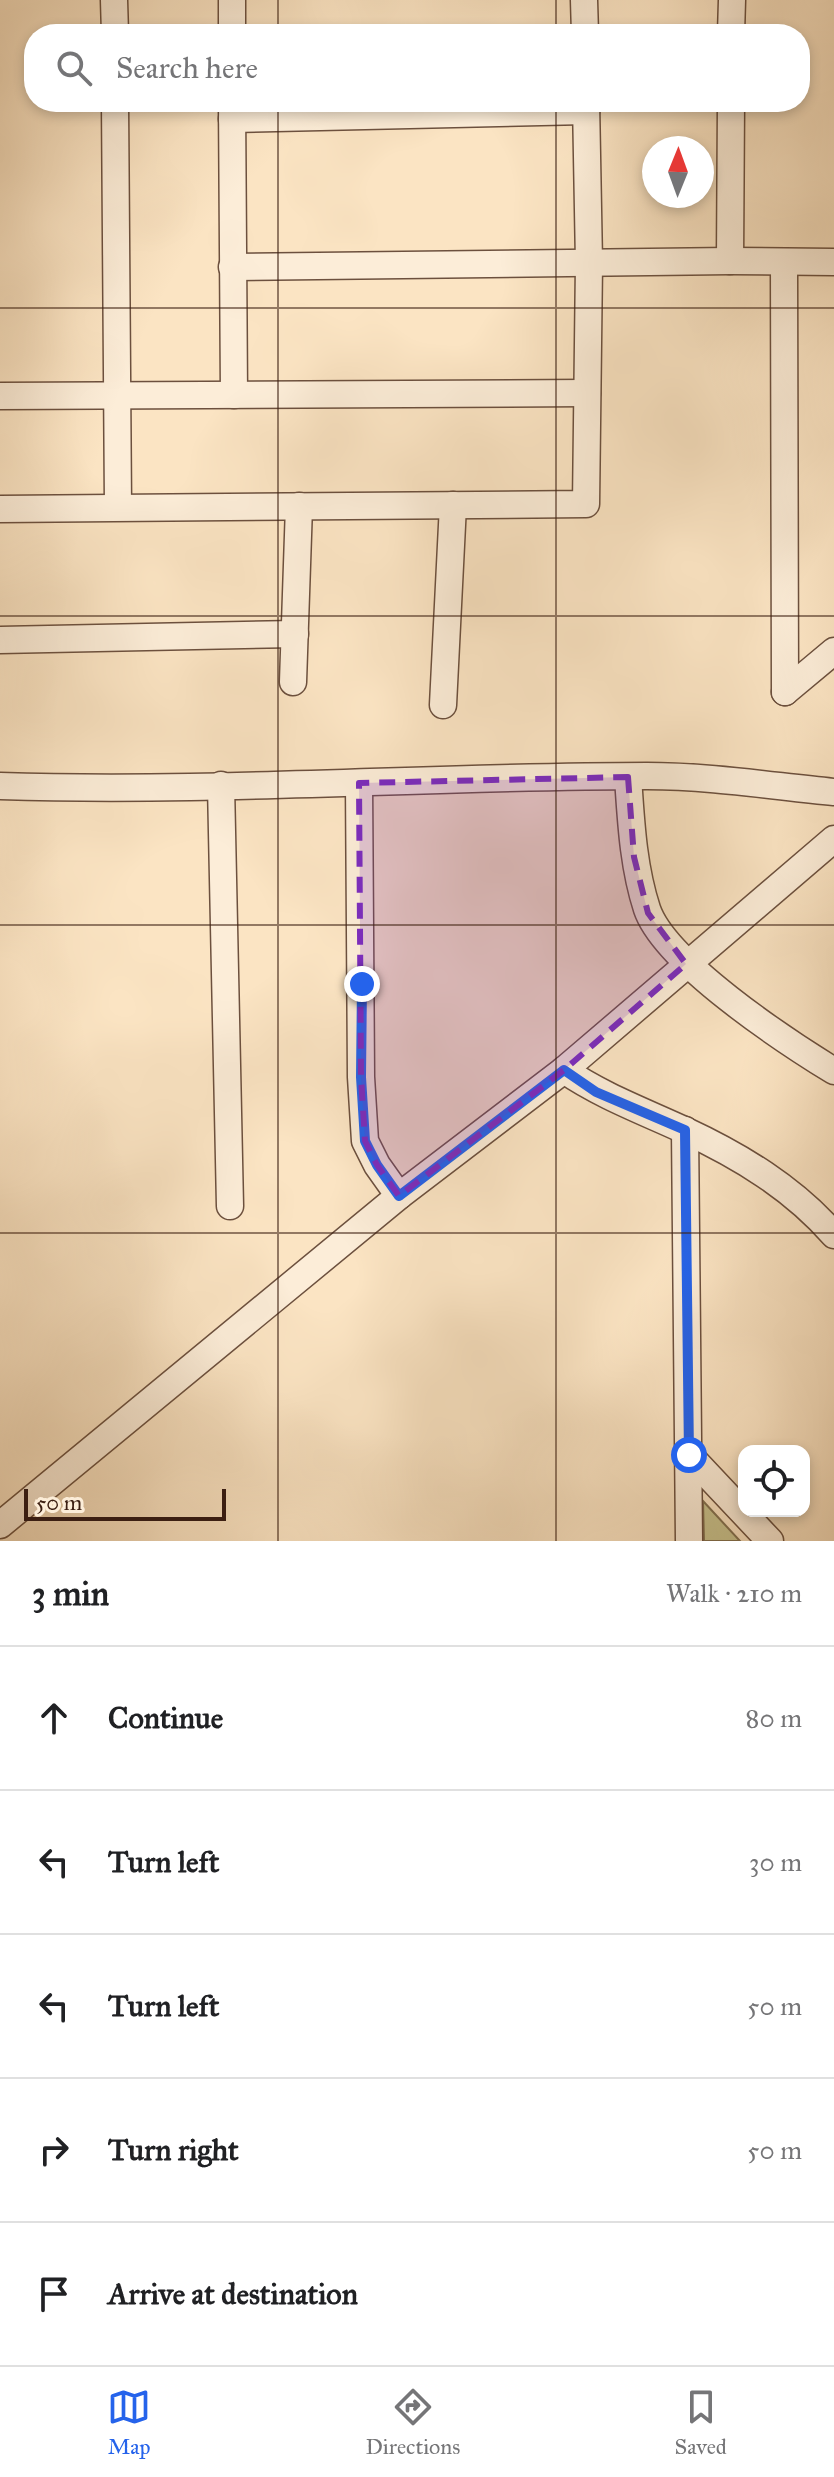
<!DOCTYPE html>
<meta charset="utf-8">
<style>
body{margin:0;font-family:"IM FELL Great Primer",serif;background:#f2f2f2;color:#202124}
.controls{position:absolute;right:24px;bottom:24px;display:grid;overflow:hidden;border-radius:16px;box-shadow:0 4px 12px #0003}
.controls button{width:72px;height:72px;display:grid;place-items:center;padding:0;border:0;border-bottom:2px solid #e0e0e0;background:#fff;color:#202124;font:40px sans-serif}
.compass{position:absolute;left:642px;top:136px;width:72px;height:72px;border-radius:50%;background:#fff;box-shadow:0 4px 12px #0003;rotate:1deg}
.scale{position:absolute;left:24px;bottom:20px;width:202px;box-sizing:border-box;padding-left:8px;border:4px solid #3c1f12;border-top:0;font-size:22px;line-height:28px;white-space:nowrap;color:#3c1f12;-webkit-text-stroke:6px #fcedd8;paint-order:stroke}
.stop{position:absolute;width:24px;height:24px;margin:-18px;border:6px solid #2563eb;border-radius:50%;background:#fff}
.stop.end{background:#2563eb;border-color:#fff;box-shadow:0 2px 8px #0008}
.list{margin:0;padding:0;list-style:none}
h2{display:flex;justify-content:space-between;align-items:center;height:104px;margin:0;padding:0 32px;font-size:34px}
h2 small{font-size:26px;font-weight:400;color:#757577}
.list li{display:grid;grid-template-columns:52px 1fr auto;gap:24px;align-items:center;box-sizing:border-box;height:144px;padding:0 32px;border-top:2px solid #e0e0e0}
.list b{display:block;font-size:30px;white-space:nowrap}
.list em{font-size:26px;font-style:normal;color:#757577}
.icon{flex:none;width:44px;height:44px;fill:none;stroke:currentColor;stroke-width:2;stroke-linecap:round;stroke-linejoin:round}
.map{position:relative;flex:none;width:834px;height:1541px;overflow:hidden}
.search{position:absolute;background:#fff;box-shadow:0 4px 12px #0003;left:24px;right:24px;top:24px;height:88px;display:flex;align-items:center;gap:20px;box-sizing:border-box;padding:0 28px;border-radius:32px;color:#757577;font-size:30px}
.sheet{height:824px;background:#fff}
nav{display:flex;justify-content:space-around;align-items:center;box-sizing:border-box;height:112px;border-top:2px solid #e0e0e0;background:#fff;font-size:22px;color:#757577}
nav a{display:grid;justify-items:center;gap:4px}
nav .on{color:#2563eb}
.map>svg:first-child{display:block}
</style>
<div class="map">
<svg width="834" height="1541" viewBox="0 0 834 1541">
<rect width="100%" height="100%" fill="#fbe4c3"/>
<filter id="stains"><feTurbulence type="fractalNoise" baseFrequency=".0025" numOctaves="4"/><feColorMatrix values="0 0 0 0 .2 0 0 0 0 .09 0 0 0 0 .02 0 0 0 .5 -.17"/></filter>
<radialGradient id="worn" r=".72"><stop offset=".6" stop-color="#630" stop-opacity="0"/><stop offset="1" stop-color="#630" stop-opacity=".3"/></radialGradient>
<!-- green -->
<path fill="#c7c28e" stroke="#827050" stroke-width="2" d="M 703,1501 L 740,1541 L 704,1541 Z"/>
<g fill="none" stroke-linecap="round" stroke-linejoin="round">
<defs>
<g id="minor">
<path d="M 114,0 L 115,34"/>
<path d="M 232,0 L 232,34"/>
<path d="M 584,0 L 585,34"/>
<path d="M 731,34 L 732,0"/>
<path d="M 115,102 L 118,507"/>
<path d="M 232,102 L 234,395"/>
<path d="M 232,119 L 586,111"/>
<path d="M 730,261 L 731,102"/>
<path d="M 784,263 L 785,692"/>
<path d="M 232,267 L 730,261 L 834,262"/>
<path d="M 0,396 L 587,393"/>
<path d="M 0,509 L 586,504 L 589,263 L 586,102"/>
<path d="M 0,640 L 295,634"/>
<path d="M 293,682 L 299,506"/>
<path d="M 785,692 L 834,651"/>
<path d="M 443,705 L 453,505"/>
<path d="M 628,777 C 631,821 633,866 647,909 C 665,962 785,1041 834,1071"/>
<path d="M 359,783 L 361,1077 L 365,1141 L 377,1165 L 399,1196"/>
<path d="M 221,785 L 230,1206"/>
<path d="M 0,786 C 216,793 432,776 647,776 C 710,776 772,786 834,792"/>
<path d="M 564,1070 C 602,1096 643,1111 684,1130 C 740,1156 793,1188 834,1235"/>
<path d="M 685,1130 L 689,1541"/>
<path d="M 689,1455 L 770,1541"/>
<path d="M 0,1525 L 399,1196 L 564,1070 L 834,839"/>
</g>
</defs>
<!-- minor casing -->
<use href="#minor" stroke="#6c503e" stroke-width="29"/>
<!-- minor -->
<use href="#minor" stroke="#fcedd8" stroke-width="26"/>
</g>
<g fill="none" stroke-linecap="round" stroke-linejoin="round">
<!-- route -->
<path stroke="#2563eb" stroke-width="10" d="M 362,984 L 361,1077 L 365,1141 L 377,1165 L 399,1196 L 564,1070 L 596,1092 L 685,1130 L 689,1455"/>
</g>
<!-- marked area -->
<path fill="#7b2cbf" fill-opacity="0.2" stroke="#7b2cbf" stroke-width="6" stroke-dasharray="16 10" stroke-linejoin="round" d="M 628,777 L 634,857 L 648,913 L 686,964 L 564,1070 L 399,1196 L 377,1165 L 365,1141 L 361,1077 L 359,783 Z"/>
<!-- grid -->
<path fill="none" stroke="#3c1f12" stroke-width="2" stroke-opacity="0.55" d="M 278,0 L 278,34M 556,0 L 556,34M 278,102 L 278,1541M 556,102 L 556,1541M 0,308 L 834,308M 0,616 L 834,616M 0,925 L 834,925M 0,1233 L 834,1233"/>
<rect width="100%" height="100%" filter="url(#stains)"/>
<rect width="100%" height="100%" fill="url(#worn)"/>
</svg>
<div class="controls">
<button><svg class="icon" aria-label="locate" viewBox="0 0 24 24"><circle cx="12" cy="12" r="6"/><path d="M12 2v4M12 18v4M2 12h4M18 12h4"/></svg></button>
</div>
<svg class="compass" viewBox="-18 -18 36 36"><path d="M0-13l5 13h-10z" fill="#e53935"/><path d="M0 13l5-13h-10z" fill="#757577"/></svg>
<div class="scale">50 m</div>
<div class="stop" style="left:689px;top:1455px"></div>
<div class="stop end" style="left:362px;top:984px"></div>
<div class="search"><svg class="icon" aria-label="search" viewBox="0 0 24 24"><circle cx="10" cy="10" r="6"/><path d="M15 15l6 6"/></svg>Search here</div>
</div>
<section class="sheet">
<h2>3 min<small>Walk · 210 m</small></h2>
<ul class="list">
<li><svg class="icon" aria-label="ahead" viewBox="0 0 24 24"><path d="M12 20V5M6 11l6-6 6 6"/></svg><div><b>Continue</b></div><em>80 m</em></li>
<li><svg class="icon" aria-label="left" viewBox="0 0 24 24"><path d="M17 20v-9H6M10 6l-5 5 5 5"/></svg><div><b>Turn left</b></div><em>30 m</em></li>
<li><svg class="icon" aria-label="left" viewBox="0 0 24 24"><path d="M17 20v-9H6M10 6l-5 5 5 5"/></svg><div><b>Turn left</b></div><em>50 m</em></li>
<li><svg class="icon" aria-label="right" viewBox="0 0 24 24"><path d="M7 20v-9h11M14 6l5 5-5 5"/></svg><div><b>Turn right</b></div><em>50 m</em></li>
<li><svg class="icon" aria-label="arrive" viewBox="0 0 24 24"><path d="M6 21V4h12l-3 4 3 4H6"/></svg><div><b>Arrive at destination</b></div></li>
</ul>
</section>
<nav>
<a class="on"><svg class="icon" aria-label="map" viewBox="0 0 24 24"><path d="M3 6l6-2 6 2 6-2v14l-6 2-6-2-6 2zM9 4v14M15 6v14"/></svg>Map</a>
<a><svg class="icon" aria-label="directions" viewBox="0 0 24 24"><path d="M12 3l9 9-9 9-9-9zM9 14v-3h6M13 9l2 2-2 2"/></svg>Directions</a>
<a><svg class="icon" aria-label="saved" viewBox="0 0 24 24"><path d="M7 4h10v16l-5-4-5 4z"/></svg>Saved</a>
</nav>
